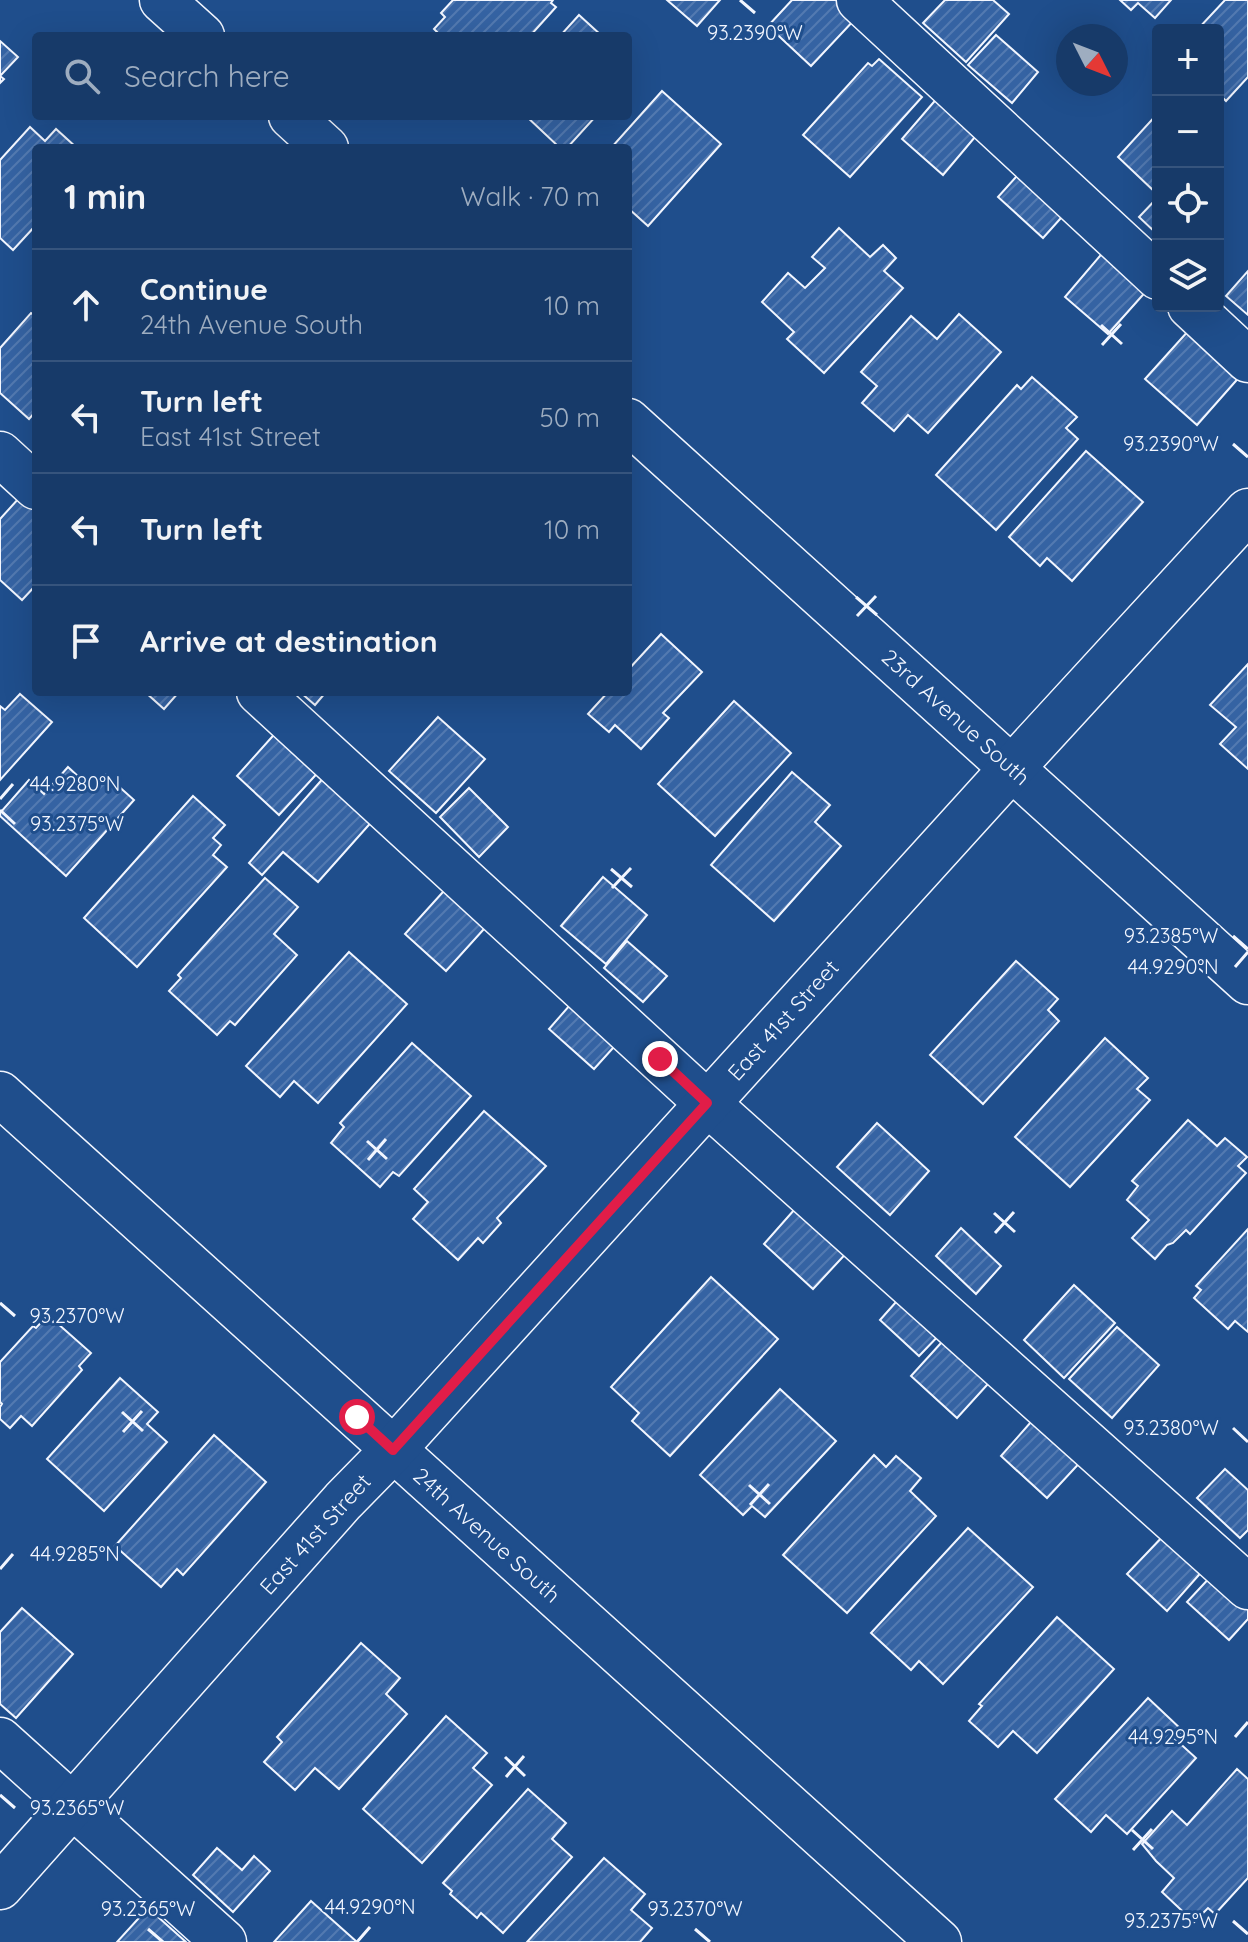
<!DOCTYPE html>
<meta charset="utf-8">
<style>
body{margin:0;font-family:Quicksand,sans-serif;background:#244571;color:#f1f3f6}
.controls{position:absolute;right:24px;top:24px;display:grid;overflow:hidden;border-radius:8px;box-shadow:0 8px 32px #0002}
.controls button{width:72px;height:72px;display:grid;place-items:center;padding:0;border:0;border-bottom:2px solid #36547d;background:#173a69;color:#f1f3f6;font:40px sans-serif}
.compass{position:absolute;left:1056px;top:24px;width:72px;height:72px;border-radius:50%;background:#173a69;box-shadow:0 8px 32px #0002;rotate:132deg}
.stop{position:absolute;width:24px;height:24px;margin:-18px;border:6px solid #e11d48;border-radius:50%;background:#fff}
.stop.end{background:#e11d48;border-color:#fff;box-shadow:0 2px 8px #0008}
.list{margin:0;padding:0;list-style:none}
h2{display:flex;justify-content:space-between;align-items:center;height:104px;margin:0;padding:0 32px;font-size:34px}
h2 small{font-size:26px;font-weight:400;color:#9eadc0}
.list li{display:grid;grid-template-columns:52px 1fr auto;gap:24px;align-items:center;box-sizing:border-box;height:112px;padding:0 32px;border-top:2px solid #36547d}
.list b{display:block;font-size:30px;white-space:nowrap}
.list p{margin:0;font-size:26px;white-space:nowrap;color:#9eadc0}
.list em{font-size:26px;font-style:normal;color:#9eadc0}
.icon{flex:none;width:44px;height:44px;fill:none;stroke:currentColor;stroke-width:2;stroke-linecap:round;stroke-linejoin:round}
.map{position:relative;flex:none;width:1248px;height:1942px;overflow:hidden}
.search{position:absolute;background:#173a69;box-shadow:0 8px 32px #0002;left:32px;top:32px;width:600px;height:88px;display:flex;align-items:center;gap:20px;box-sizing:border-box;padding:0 28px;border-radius:8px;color:#9eadc0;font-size:30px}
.panel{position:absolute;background:#173a69;box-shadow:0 8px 32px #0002;left:32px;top:144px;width:600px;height:552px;border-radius:8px}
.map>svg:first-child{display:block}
</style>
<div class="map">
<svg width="1248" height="1942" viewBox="0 0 1248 1942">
<defs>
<pattern id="building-hatch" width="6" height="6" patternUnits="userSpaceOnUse" patternTransform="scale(2)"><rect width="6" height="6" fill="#3563a3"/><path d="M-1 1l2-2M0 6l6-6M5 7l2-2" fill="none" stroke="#537ab1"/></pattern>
</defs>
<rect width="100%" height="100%" fill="#1f4e8c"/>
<!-- building -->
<g fill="url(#building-hatch)" stroke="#f2f6ff" stroke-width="2">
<path d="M 453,0 L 553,0 L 551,3 L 556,7 L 530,36 L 441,36 L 434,29 L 445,17 L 441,13 Z"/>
<path d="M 667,0 L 720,0 L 697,26 Z"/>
<path d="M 792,0 L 836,0 L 856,18 L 811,66 L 768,26 Z"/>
<path d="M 945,0 L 993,0 L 1009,14 L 966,62 L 923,23 Z"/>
<path d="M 1120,0 L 1171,0 L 1155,18 L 1138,3 L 1131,10 Z"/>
<path d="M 1225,0 L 1248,0 L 1248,77 L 1226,101 L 1218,93 L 1218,30 L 1197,30 Z"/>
<path d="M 579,15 L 602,36 L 560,36 Z"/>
<path d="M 996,35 L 1038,72 L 1012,103 L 968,65 Z"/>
<path d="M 0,41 L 18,57 L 0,76 L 4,79 L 0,83 Z"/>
<path d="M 879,59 L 922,97 L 850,177 L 803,135 L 868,63 L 872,66 Z"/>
<path d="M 662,91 L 721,144 L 648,226 L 628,208 L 628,148 L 611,148 Z"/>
<path d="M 939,96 L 980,131 L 943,175 L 902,139 Z"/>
<path d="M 1158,113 L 1158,189 L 1155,192 L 1118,157 Z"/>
<path d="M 526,116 L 596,116 L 567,148 L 560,148 Z"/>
<path d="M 30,127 L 45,141 L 56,129 L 77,148 L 36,148 L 36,225 L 13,250 L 0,238 L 0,160 Z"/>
<path d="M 1024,168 L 1069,209 L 1043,238 L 998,197 Z"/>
<path d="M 1158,197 L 1158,235 L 1139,217 Z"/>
<path d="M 839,228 L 870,257 L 883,245 L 896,258 L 884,271 L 903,288 L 824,373 L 787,339 L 794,332 L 762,302 L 788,273 L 805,288 L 825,268 L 812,257 Z"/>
<path d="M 1105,250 L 1149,288 L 1108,334 L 1065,297 Z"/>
<path d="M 1248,271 L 1248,315 L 1226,296 Z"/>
<path d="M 31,313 L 36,317 L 36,411 L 29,419 L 0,393 L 0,348 Z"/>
<path d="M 959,314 L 1001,352 L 928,433 L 908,415 L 894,431 L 862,403 L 877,386 L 861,372 L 911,316 L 937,339 Z"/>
<path d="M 1190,329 L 1242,374 L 1197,425 L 1145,379 Z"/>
<path d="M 1032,377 L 1077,417 L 1066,428 L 1078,439 L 996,530 L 936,475 L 1017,385 L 1021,389 Z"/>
<path d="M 1086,451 L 1143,502 L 1072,581 L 1047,558 L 1040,566 L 1009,537 Z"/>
<path d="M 20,497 L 36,511 L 36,585 L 22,600 L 0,580 L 0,519 Z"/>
<path d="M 661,634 L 702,672 L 663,713 L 669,718 L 641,749 L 615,725 L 609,732 L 588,714 L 608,692 L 628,692 L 628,670 Z"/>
<path d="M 1248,664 L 1248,769 L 1220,744 L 1236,727 L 1210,705 Z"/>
<path d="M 145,692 L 179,692 L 164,709 Z"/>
<path d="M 300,692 L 326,692 L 315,705 Z"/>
<path d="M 20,694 L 52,722 L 0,780 L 0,706 L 5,710 Z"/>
<path d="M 734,701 L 791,753 L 715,836 L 658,784 Z"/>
<path d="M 438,717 L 485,759 L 436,813 L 389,771 Z"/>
<path d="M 280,728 L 323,767 L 279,815 L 237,776 Z"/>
<path d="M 68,767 L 93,790 L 106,775 L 134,800 L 66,876 L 0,816 L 0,813 L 29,780 L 44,794 Z"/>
<path d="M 792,772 L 830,805 L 815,822 L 841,846 L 774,921 L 711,865 Z"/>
<path d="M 326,775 L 375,818 L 318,882 L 283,852 L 262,875 L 249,863 Z"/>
<path d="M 469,788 L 508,827 L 479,857 L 440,817 Z"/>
<path d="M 193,796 L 225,825 L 213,838 L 221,845 L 213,855 L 227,867 L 137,967 L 84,918 Z"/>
<path d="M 603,877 L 647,915 L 606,964 L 561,926 Z"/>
<path d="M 265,878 L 298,907 L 274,934 L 297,955 L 235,1025 L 230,1021 L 217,1035 L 169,991 L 181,978 L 178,975 Z"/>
<path d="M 452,882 L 493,919 L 446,971 L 405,934 Z"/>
<path d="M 627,941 L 667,976 L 643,1002 L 604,968 Z"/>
<path d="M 349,952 L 407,1004 L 318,1103 L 294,1081 L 280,1097 L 246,1066 Z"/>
<path d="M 1016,961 L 1058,999 L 1048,1010 L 1059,1021 L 983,1104 L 930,1055 Z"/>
<path d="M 577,997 L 622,1038 L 594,1069 L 549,1029 Z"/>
<path d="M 1105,1038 L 1148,1078 L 1137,1089 L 1150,1100 L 1070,1187 L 1015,1137 Z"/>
<path d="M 412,1043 L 471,1096 L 399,1176 L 393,1172 L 380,1187 L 331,1143 L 344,1127 L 340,1123 Z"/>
<path d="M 484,1111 L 546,1166 L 497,1218 L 501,1223 L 483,1243 L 478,1238 L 458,1260 L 413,1219 L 428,1202 L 414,1189 Z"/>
<path d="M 1188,1120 L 1217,1146 L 1225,1138 L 1247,1157 L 1238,1166 L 1246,1173 L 1190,1234 L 1186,1230 L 1173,1243 L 1167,1245 L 1155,1259 L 1132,1238 L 1149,1220 L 1127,1200 L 1138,1186 L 1132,1181 Z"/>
<path d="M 877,1123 L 929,1171 L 890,1215 L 837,1167 Z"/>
<path d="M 802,1201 L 852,1247 L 813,1289 L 764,1244 Z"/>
<path d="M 961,1228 L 1001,1266 L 976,1294 L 936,1256 Z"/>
<path d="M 1248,1229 L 1248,1332 L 1235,1321 L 1228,1329 L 1194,1298 L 1201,1290 L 1196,1286 Z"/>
<path d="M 711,1277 L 778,1339 L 670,1456 L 632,1421 L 639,1413 L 611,1387 Z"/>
<path d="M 1074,1285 L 1115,1323 L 1064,1378 L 1024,1340 Z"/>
<path d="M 904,1293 L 944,1330 L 919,1356 L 880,1320 Z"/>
<path d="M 48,1315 L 91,1353 L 79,1366 L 82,1370 L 32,1426 L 21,1416 L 10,1428 L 0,1419 L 0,1407 L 2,1404 L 0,1402 L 0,1362 L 33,1326 L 36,1328 Z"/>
<path d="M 1117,1327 L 1159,1365 L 1112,1418 L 1069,1379 Z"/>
<path d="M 951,1332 L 997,1374 L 957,1418 L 911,1376 Z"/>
<path d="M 120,1378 L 158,1412 L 147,1424 L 167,1442 L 104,1511 L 47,1459 Z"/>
<path d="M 780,1389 L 836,1441 L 765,1517 L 752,1506 L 743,1515 L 700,1475 Z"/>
<path d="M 1038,1414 L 1085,1457 L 1047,1498 L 1001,1456 Z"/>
<path d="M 214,1435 L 266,1482 L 183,1575 L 177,1569 L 161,1587 L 115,1546 Z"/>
<path d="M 874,1455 L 886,1467 L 896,1456 L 921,1478 L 910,1491 L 936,1516 L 847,1613 L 783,1555 Z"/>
<path d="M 1225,1469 L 1248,1490 L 1248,1530 L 1240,1538 L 1197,1498 Z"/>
<path d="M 968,1528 L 1033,1587 L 943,1684 L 919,1661 L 911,1670 L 871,1633 Z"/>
<path d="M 1166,1533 L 1205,1568 L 1167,1611 L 1127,1574 Z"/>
<path d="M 1214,1573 L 1248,1604 L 1248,1619 L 1229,1640 L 1187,1602 Z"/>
<path d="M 22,1608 L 73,1654 L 16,1718 L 0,1704 L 0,1632 Z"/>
<path d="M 1057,1617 L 1114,1669 L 1037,1753 L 1013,1731 L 998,1747 L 969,1721 L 982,1706 L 979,1704 Z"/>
<path d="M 361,1643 L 400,1678 L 386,1694 L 407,1714 L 339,1789 L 315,1768 L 295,1790 L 264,1762 L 282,1742 L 277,1737 Z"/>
<path d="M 1148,1698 L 1183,1731 L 1175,1739 L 1196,1758 L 1127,1834 L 1106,1815 L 1091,1832 L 1055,1799 Z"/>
<path d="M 446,1716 L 487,1753 L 473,1768 L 492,1785 L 422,1863 L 363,1809 Z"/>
<path d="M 1237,1769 L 1248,1779 L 1248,1878 L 1215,1914 L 1208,1908 L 1194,1922 L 1162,1892 L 1174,1878 L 1156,1861 L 1142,1844 L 1172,1811 L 1187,1825 Z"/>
<path d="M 528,1789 L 566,1823 L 552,1839 L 572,1857 L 503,1933 L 481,1913 L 477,1918 L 450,1894 L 452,1891 L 443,1883 Z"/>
<path d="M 217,1848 L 242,1870 L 254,1856 L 270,1871 L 233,1912 L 193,1875 Z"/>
<path d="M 604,1858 L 645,1894 L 631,1910 L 652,1928 L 640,1942 L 527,1942 Z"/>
<path d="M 311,1901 L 357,1942 L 274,1942 Z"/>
<path d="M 148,1908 L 186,1942 L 117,1942 Z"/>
</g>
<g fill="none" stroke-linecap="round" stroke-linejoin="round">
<defs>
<g id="minor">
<path d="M 162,0 L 202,36"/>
<path d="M 859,0 L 1158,277"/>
<path d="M 291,116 L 326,148"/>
<path d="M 1190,306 L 1248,360"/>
<path d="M 628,421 L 1248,982"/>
<path d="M 0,454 L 36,487"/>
<path d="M 259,692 L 707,1103 L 1248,1587"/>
<path d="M 0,1094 L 939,1942"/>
<path d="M 0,1740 L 224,1942"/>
<path d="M 0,1887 L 343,1501 L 393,1450 L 1012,768 L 1248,511"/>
</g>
</defs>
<!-- minor casing -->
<use href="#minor" stroke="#f2f6ff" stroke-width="47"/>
<!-- minor -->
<use href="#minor" stroke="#1f4e8c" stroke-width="44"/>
</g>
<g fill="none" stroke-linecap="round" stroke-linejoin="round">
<!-- route -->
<path stroke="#e11d48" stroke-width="10" d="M 357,1417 L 393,1450 L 707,1103 L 660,1059"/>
</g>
<!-- ticks -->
<path fill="none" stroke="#f2f6ff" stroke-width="3" d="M 740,0 L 755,13M 1101,325 L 1122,344M 1102,345 L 1121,324M 1233,444 L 1248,457M 856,597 L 877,615M 857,616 L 876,596M 0,799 L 13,784M 0,810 L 15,824M 611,869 L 632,887M 612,888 L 631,868M 1233,936 L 1248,949M 1235,967 L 1248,952M 367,1141 L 387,1159M 368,1160 L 386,1139M 994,1213 L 1015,1232M 995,1233 L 1014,1212M 0,1303 L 15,1316M 122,1412 L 143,1431M 1233,1428 L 1248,1442M 123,1432 L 142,1411M 749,1485 L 770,1504M 750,1505 L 769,1484M 0,1569 L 13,1554M 1235,1737 L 1248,1722M 505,1757 L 525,1776M 506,1777 L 524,1756M 0,1795 L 15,1808M 1132,1830 L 1153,1849M 1133,1850 L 1152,1829M 1233,1921 L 1248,1934M 148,1929 L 163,1942M 695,1929 L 710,1942M 357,1942 L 370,1927"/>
<g text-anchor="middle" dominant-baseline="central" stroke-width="6" stroke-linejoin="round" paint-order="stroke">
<!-- street labels -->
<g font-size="22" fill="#f2f6ff" stroke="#1f4e8c">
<text transform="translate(956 717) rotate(42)">23rd Avenue South</text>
<text transform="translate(783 1020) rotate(-48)">East 41st Street</text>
<text transform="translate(315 1534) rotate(-48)">East 41st Street</text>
<text transform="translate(487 1535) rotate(42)">24th Avenue South</text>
</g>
</g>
<g font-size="20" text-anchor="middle" fill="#f2f6ff" stroke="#1f4e8c" stroke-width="6" stroke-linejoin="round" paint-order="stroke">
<text x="755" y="40">93.2390°W</text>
<text x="1171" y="451">93.2390°W</text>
<text x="75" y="791">44.9280°N</text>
<text x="77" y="831">93.2375°W</text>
<text x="1171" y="943">93.2385°W</text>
<text x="1173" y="974">44.9290°N</text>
<text x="77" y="1323">93.2370°W</text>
<text x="1171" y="1435">93.2380°W</text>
<text x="75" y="1561">44.9285°N</text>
<text x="1173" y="1744">44.9295°N</text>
<text x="77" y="1815">93.2365°W</text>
<text x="370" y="1914">44.9290°N</text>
<text x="148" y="1916">93.2365°W</text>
<text x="695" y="1916">93.2370°W</text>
<text x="1171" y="1928">93.2375°W</text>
</g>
</svg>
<div class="controls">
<button>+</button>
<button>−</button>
<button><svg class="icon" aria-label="locate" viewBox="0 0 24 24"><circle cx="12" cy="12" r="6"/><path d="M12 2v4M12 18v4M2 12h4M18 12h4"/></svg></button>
<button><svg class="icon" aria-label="layers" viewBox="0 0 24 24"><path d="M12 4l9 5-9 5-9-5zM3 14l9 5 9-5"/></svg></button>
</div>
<svg class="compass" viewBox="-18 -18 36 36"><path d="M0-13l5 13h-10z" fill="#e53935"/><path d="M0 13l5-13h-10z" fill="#9eadc0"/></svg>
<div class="stop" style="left:357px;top:1417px"></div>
<div class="stop end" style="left:660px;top:1059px"></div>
<div class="search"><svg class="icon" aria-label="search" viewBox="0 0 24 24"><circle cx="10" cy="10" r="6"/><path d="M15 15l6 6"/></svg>Search here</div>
<section class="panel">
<h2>1 min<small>Walk · 70 m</small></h2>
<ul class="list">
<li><svg class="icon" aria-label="ahead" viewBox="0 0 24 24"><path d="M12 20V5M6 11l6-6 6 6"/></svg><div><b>Continue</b><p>24th Avenue South</p></div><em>10 m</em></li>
<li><svg class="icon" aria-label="left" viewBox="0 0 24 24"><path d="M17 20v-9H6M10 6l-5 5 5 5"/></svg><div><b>Turn left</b><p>East 41st Street</p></div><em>50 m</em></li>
<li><svg class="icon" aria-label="left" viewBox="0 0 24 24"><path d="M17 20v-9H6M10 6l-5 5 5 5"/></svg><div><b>Turn left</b></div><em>10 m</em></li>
<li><svg class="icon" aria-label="arrive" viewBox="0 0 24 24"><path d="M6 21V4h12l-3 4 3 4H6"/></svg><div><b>Arrive at destination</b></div></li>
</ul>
</section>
</div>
